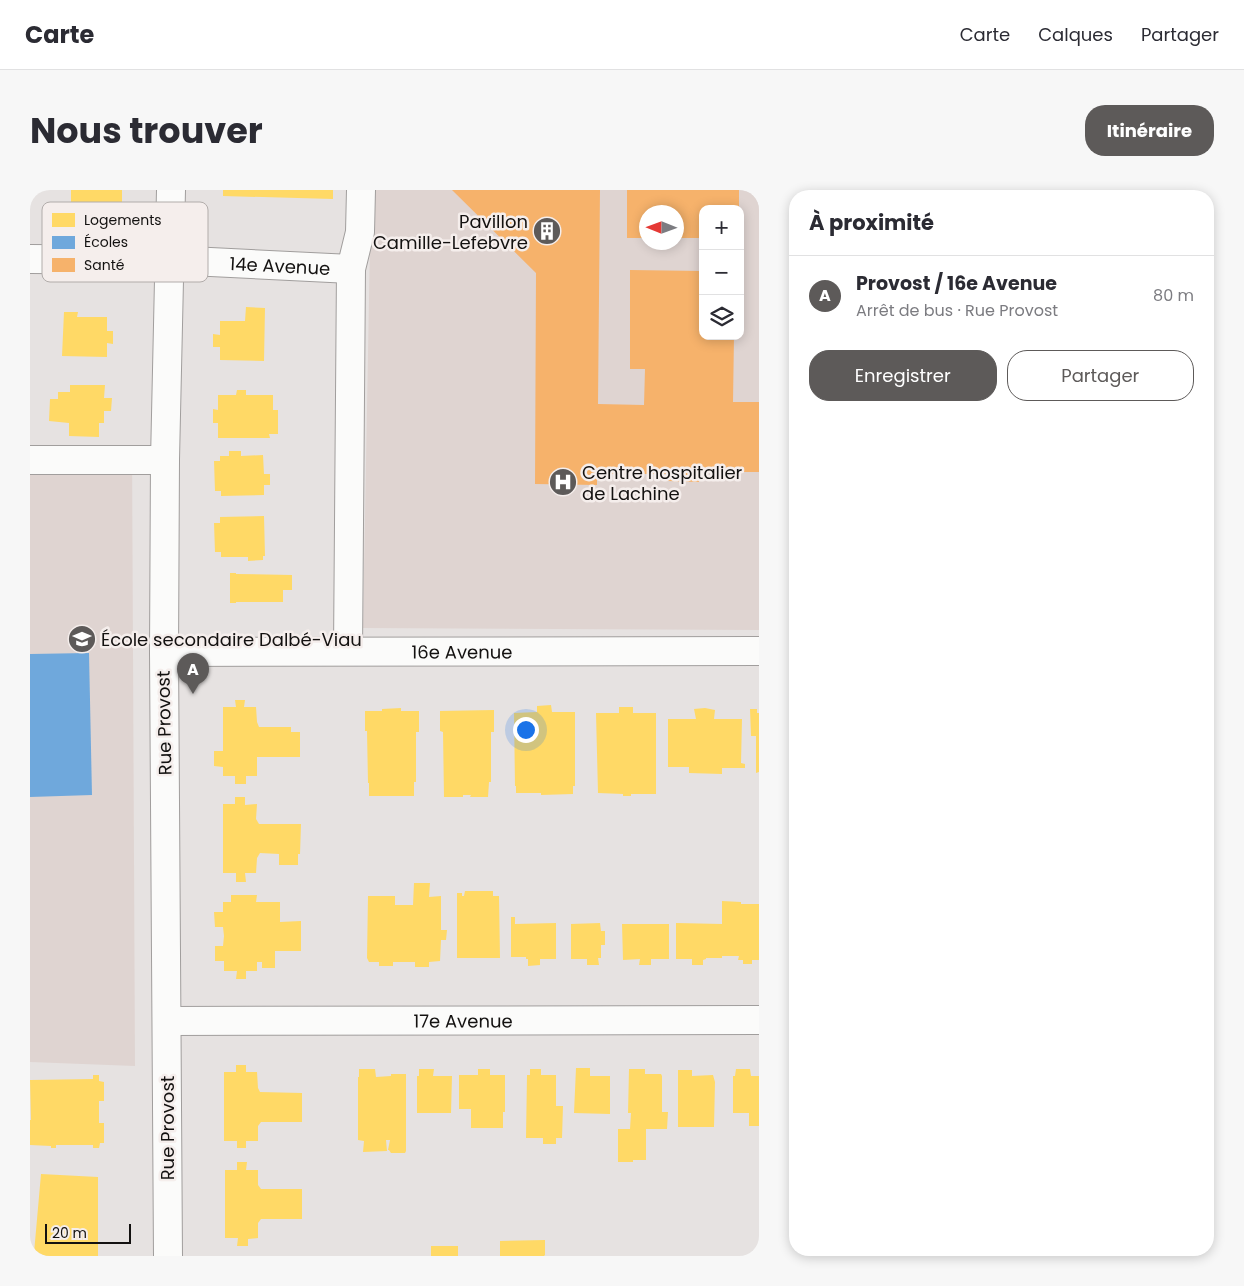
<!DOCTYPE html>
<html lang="fr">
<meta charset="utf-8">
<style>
body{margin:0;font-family:Poppins,sans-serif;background:#f7f7f7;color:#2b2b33}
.controls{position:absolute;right:15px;top:15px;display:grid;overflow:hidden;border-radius:10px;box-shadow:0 2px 12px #0003}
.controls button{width:45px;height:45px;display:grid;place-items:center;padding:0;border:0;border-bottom:1px solid #e1e1e2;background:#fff;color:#2b2b33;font:25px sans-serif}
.compass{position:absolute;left:609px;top:15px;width:45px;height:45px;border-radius:50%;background:#fff;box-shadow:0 2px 12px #0003;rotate:271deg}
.scale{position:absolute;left:15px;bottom:12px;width:86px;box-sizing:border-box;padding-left:5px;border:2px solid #131110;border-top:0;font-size:14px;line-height:18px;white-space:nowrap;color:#131110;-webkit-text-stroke:4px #f5eeec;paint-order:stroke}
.you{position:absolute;left:495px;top:539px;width:18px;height:18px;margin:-12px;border:4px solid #fff;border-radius:50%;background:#1a73e8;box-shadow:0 0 0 8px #1a73e833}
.badge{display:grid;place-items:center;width:32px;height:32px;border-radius:50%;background:#5d5a59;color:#fff;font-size:16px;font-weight:700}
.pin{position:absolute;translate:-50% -41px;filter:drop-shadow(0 1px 2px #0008)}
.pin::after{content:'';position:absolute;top:26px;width:18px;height:15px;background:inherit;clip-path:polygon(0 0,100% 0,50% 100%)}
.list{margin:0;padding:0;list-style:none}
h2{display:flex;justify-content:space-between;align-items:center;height:65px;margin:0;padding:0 20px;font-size:21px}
h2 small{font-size:16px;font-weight:400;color:#7c7c81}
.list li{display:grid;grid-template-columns:32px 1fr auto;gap:15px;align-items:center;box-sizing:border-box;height:80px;padding:0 20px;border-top:1px solid #e1e1e2}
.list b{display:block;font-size:19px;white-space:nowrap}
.list p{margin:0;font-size:16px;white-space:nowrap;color:#7c7c81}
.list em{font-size:16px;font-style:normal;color:#7c7c81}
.actions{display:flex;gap:10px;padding:15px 20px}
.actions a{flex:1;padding:11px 0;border:1px solid #5d5a59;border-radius:20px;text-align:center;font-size:18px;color:#5d5a59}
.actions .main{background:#5d5a59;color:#fff}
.icon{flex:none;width:28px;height:28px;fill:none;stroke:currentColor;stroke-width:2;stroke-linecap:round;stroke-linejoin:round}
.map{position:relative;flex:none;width:729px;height:1066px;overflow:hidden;border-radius:20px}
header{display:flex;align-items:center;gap:30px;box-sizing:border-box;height:70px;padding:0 25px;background:#fff;border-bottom:1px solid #e1e1e2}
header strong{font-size:24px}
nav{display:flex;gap:28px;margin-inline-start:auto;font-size:18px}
.intro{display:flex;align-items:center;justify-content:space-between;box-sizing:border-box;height:120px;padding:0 30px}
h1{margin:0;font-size:35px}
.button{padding:12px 22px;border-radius:20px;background:#5d5a59;color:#fff;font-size:18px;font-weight:700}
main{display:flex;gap:30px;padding:0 30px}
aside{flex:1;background:#fff;border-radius:20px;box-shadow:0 2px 12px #0003}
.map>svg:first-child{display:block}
</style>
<header>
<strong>Carte</strong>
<nav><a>Carte</a><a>Calques</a><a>Partager</a></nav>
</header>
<div class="intro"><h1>Nous trouver</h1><a class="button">Itinéraire</a></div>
<main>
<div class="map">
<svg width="729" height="1066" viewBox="0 0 729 1066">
<rect width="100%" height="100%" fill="#e6e2e1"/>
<!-- built -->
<g fill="#dfd4d1" fill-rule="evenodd">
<path d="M 341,0 L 729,0 L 729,440 L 333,438 ZM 673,19 L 710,19 L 710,146 L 673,146 ZM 616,22 L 646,22 L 646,52 L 616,52 Z"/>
<path d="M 0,255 L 102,255 L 105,876 L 0,872 Z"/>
</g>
<!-- homes -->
<g fill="#ffd966">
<path d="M 41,0 L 92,0 L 92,17 L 88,17 L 88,24 L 41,23 Z"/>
<path d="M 193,0 L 303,0 L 303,9 L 193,6 Z"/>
<path d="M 216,117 L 235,118 L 234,171 L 190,170 L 190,157 L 183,157 L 183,144 L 190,145 L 190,131 L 215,131 Z"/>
<path d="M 34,122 L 48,122 L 47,127 L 77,127 L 77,141 L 83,141 L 83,154 L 77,153 L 77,167 L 32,166 Z"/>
<path d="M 40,195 L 75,195 L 74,208 L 82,208 L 81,221 L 74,221 L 74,233 L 69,233 L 69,247 L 39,246 L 39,233 L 19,231 L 20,209 L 28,209 L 28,202 L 40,202 Z"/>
<path d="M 207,200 L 216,200 L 216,205 L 243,205 L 243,220 L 248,220 L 248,244 L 239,244 L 240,248 L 188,248 L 188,233 L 183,233 L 183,219 L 188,220 L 188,205 L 206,205 Z"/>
<path d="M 199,261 L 211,261 L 211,266 L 233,265 L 234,284 L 240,284 L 240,295 L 234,295 L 234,305 L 191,306 L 191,301 L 185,301 L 184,271 L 190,271 L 190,266 L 199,266 Z"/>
<path d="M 234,326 L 235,366 L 233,366 L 233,370 L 218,371 L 218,367 L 191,367 L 191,362 L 185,362 L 184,333 L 190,333 L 190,327 Z"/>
<path d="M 200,383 L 206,383 L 206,384 L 262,385 L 262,400 L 253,400 L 253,412 L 206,412 L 206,413 L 200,413 Z"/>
<path d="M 205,510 L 215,510 L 214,517 L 226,517 L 227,532 L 229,537 L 261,537 L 261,542 L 270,542 L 270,567 L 227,567 L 227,586 L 216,586 L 216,594 L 205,594 L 205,586 L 193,586 L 193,577 L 184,576 L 184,561 L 193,561 L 193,517 L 206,517 Z"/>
<path d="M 521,515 L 522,522 L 545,522 L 545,596 L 543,596 L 543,604 L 511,605 L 511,603 L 486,603 L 486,596 L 485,596 L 484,523 L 507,522 L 507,516 Z"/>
<path d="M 589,517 L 603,517 L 603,523 L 626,523 L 626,604 L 601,604 L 601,606 L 593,606 L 593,604 L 568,603 L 566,523 L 589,523 Z"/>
<path d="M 371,518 L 371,521 L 389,521 L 389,542 L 386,542 L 386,592 L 384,592 L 384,606 L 339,606 L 339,593 L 338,593 L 337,541 L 335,541 L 335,521 L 352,521 L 352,519 Z"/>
<path d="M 675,518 L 685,520 L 684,529 L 712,529 L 711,573 L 715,574 L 715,578 L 692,578 L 692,584 L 659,583 L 659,577 L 638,577 L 638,529 L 666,529 L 664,519 Z"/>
<path d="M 720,519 L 727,519 L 727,523 L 729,523 L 729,582 L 726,583 L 726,546 L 721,546 Z"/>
<path d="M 464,520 L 464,542 L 461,542 L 461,592 L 459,592 L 458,607 L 440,607 L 441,605 L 433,605 L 433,607 L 414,607 L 413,542 L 410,541 L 410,521 Z"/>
<path d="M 205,607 L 215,607 L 215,615 L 227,614 L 226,629 L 229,634 L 271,634 L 270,664 L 268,664 L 268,675 L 249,675 L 249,664 L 230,663 L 227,668 L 226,683 L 215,683 L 216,692 L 206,692 L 206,683 L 193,683 L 193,614 L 205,614 Z"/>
<path d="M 384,693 L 400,693 L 399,707 L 411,706 L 411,740 L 417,740 L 416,750 L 411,750 L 410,771 L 399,772 L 399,777 L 385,777 L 385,772 L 363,772 L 363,776 L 349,776 L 349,772 L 339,772 L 337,768 L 338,706 L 365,706 L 365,715 L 383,715 Z"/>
<path d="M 435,701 L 463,701 L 463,706 L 469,706 L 470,768 L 427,768 L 427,703 L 432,703 L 432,706 L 434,706 Z"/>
<path d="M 201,705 L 227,705 L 226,712 L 250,712 L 250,732 L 271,731 L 271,761 L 245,761 L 245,778 L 232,778 L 232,772 L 227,772 L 227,781 L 216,781 L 216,789 L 206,789 L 207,781 L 194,781 L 194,771 L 185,771 L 185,756 L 193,756 L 194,746 L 193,737 L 185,737 L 184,722 L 193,722 L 193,712 L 201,712 Z"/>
<path d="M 692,711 L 711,712 L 711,714 L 729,714 L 729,770 L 722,770 L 722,774 L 713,774 L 713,770 L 708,770 L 709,766 L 692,766 L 692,768 L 676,768 L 676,769 L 673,770 L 673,775 L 662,775 L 662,769 L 646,769 L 646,733 L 692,734 Z"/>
<path d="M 481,727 L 485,727 L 485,734 L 526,733 L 526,769 L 510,769 L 510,775 L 498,776 L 498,769 L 496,769 L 496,767 L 481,767 Z"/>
<path d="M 570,733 L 571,741 L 575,741 L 575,755 L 571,755 L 571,768 L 568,768 L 569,775 L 557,775 L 557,769 L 541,769 L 541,734 Z"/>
<path d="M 592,734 L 639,734 L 639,769 L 621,769 L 621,775 L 609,775 L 610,769 L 593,770 Z"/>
<path d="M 206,875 L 216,875 L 216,882 L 227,882 L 228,898 L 230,902 L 272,903 L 272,932 L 231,932 L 228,936 L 228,951 L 216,951 L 216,958 L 207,958 L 207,951 L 194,951 L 194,882 L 206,882 Z"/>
<path d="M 546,878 L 560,878 L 560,886 L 580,886 L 580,924 L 544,923 Z"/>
<path d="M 329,879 L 345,879 L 346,887 L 361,886 L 361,884 L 376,884 L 376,961 L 375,963 L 361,963 L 359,960 L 358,960 L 360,950 L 356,950 L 357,961 L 333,962 L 334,951 L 328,950 L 328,887 L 329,887 Z"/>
<path d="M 389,879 L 404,879 L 403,886 L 422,886 L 421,923 L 387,923 L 387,886 L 389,886 Z"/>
<path d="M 448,879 L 460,879 L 460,885 L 475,885 L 475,922 L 473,922 L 473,938 L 441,938 L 441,919 L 429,919 L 429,885 L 448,885 Z"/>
<path d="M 500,879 L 511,879 L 511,885 L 526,885 L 526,916 L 533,916 L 532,948 L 526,948 L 526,954 L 513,954 L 513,948 L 496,948 L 497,885 L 500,885 Z"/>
<path d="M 599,879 L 615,879 L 615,884 L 631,884 L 632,886 L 632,922 L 638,922 L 637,939 L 616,939 L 616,970 L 603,970 L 603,972 L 588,972 L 588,939 L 600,939 L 601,923 L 598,923 Z"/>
<path d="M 706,879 L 720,879 L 721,886 L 729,886 L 729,936 L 719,936 L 719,923 L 703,923 L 703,886 L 705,886 Z"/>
<path d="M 648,880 L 662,880 L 662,886 L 683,885 L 685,892 L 684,937 L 648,937 Z"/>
<path d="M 63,885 L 69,885 L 69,891 L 74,892 L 74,911 L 69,911 L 69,933 L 74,933 L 74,953 L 70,953 L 69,958 L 63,958 L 63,955 L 26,955 L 26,958 L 21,958 L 21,956 L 0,955 L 0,930 L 1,930 L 0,890 L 63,889 Z"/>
<path d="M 207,972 L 217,972 L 216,980 L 228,980 L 228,995 L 231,999 L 272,999 L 272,1029 L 231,1029 L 228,1033 L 228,1048 L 218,1049 L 218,1056 L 207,1056 L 208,1048 L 195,1048 L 195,980 L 207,980 Z"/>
<path d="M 11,984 L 68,987 L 68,1066 L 0,1066 L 4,1063 Z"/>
<path d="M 515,1050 L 515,1065 L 514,1066 L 470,1066 L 470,1051 Z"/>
<rect x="401" y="1056" width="27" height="10"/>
</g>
<!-- schools -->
<path fill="#6fa8dc" d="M 59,463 L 62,605 L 0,607 L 0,464 Z"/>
<!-- health -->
<g fill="#f6b26b">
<path d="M 422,0 L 570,0 L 568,214 L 614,215 L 615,179 L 600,179 L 600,80 L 673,81 L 673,146 L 704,146 L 703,212 L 729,212 L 729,282 L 669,282 L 669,292 L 638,291 L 638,284 L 567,284 L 567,295 L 505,294 L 506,83 Z"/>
<path d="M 597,0 L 709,0 L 709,19 L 673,19 L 673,48 L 646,48 L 646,22 L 616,22 L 616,48 L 597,48 Z"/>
</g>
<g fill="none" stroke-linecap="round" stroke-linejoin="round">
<defs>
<g id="minor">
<path id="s1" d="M 0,69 L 140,70 L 321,79"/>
<path d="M 0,270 L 135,270"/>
<path d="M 318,461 L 321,79 L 330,42 L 331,0"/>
<path id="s2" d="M 134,462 L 729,461"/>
<path id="s3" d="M 137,831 L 729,830"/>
<path d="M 138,1066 L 134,462 L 135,270 L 141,0"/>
</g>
</defs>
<!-- minor casing -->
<use href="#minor" stroke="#a19e9d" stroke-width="30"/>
<!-- minor -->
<use href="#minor" stroke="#fbfbfa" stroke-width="28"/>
</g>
<!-- icons -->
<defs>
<symbol id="building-disc" viewBox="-11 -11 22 22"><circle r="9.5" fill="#5d5a59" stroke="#f5eeec"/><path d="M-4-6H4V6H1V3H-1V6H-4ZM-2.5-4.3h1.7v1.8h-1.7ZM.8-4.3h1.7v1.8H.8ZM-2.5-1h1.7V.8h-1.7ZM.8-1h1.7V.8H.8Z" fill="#fff"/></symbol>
<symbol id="hospital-disc" viewBox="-11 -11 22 22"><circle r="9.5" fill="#5d5a59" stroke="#f5eeec"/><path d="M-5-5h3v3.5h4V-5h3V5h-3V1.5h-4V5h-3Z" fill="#fff"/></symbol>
<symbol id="school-disc" viewBox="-11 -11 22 22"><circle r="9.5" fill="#5d5a59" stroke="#f5eeec"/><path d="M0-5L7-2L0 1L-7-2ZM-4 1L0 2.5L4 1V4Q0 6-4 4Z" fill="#fff"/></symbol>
</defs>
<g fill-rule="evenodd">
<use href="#building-disc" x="501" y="25" width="32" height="32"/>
<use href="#hospital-disc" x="517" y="276" width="32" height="32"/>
<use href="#school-disc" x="36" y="433" width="32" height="32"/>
</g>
<g text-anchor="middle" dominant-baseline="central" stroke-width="5" stroke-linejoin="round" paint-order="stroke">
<!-- poi labels -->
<g font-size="18" fill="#131110" stroke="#f5eeec" text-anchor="start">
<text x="498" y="31" text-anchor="end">Pavillon<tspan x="498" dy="21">Camille-Lefebvre</tspan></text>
<text x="552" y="282">Centre hospitalier<tspan x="552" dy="21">de Lachine</tspan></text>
<text x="71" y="449">École secondaire Dalbé-Viau</text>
</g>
<!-- street labels -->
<g font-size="18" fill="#131110" stroke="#f5eeec">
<text stroke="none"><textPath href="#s1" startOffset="250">14e Avenue</textPath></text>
<text stroke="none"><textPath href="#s2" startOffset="298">16e Avenue</textPath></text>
<text transform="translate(134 533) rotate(-91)">Rue Provost</text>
<text stroke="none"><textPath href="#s3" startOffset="296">17e Avenue</textPath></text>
<text transform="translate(137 938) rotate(-90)">Rue Provost</text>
</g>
</g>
<!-- legend -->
<rect x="12" y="12" width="166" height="80" rx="8" fill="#f5eeec" stroke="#b1acaa" stroke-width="1"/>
<rect x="22" y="23" width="23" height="14" fill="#ffd966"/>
<rect x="22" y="46" width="23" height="13" fill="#6fa8dc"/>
<rect x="22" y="68" width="23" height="14" fill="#f6b26b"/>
<g font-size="14" fill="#131110">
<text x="54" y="35">Logements</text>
<text x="54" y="57">Écoles</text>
<text x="54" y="80">Santé</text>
</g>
</svg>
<div class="controls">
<button>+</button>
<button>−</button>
<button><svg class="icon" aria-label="layers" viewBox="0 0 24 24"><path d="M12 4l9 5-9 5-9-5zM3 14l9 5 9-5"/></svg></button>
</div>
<svg class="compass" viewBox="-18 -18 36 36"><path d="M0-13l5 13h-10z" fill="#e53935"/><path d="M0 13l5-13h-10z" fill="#7c7c81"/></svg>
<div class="scale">20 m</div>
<div class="you"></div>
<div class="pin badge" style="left:163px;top:504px">A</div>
</div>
<aside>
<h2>À proximité<small></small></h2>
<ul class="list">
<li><span class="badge">A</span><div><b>Provost / 16e Avenue</b><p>Arrêt de bus · Rue Provost</p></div><em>80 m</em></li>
</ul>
<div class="actions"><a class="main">Enregistrer</a><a>Partager</a></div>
</aside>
</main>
